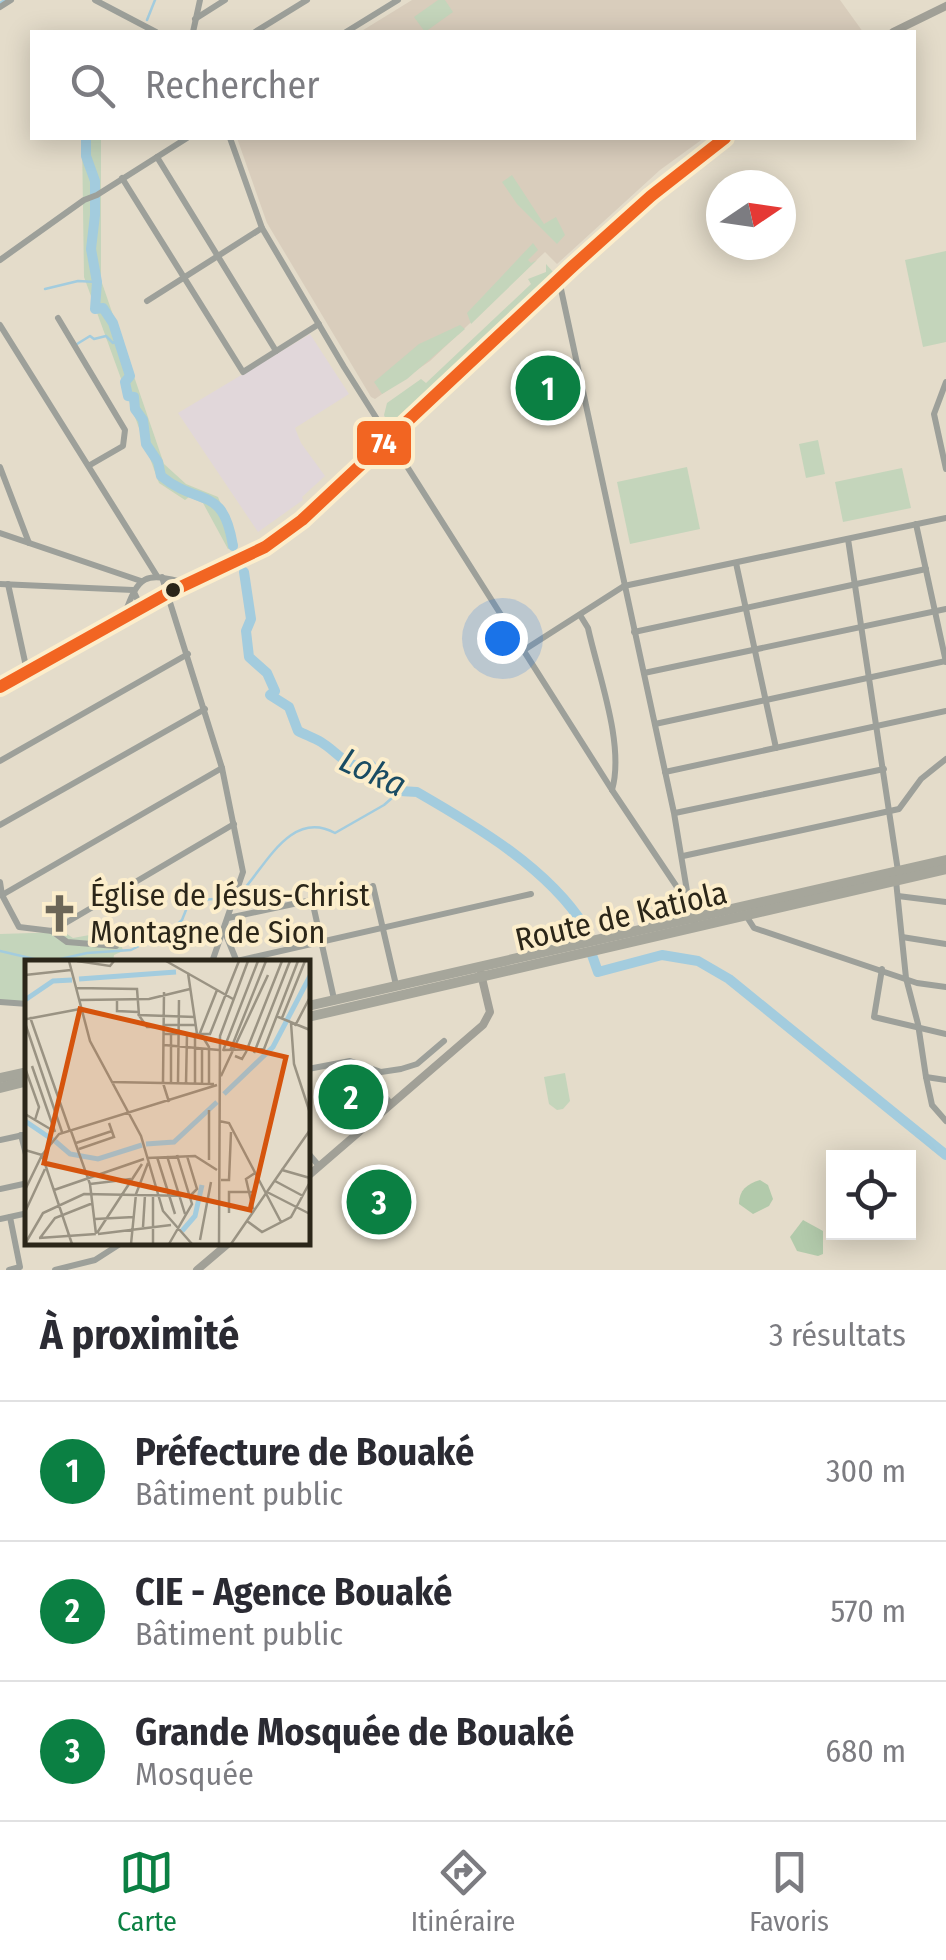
<!DOCTYPE html>
<html lang="fr">
<meta charset="utf-8">
<style>
body{margin:0;font-family:"Fira Sans Condensed",sans-serif;background:#f2f2f3;color:#2b2b33}
.controls{position:absolute;right:30px;bottom:30px;display:grid;overflow:hidden;border-radius:0px;box-shadow:0 5px 25px #0003}
.controls button{width:90px;height:90px;display:grid;place-items:center;padding:0;border:0;border-bottom:2px solid #e1e1e2;background:#fff;color:#2b2b33;font:50px sans-serif}
.compass{position:absolute;left:706px;top:170px;width:90px;height:90px;border-radius:50%;background:#fff;box-shadow:0 5px 25px #0003;rotate:77deg}
.you{position:absolute;left:502px;top:638px;width:35px;height:35px;margin:-25px;border:8px solid #fff;border-radius:50%;background:#1a73e8;box-shadow:0 0 0 15px #1a73e833}
.badge{display:grid;place-items:center;width:65px;height:65px;border-radius:50%;background:#0b8043;color:#fff;font-size:32px;font-weight:700}
.pin{position:absolute;translate:-50% -50%;border:5px solid #fff;box-shadow:0 2px 10px #0006}
.list{margin:0;padding:0;list-style:none}
h2{display:flex;justify-content:space-between;align-items:center;height:130px;margin:0;padding:0 40px;font-size:42px}
h2 small{font-size:32px;font-weight:400;color:#7c7c81}
.list li{display:grid;grid-template-columns:65px 1fr auto;gap:30px;align-items:center;box-sizing:border-box;height:140px;padding:0 40px;border-top:2px solid #e1e1e2}
.list b{display:block;font-size:38px;white-space:nowrap}
.list p{margin:0;font-size:32px;white-space:nowrap;color:#7c7c81}
.list em{font-size:32px;font-style:normal;color:#7c7c81}
.icon{flex:none;width:55px;height:55px;fill:none;stroke:currentColor;stroke-width:2;stroke-linecap:round;stroke-linejoin:round}
.map{position:relative;flex:none;width:946px;height:1270px;overflow:hidden}
.search{position:absolute;background:#fff;box-shadow:0 5px 25px #0003;left:30px;right:30px;top:30px;height:110px;display:flex;align-items:center;gap:25px;box-sizing:border-box;padding:0 35px;border-radius:0px;color:#7c7c81;font-size:38px}
.sheet{height:550px;background:#fff}
nav{display:flex;justify-content:space-around;align-items:center;box-sizing:border-box;height:140px;border-top:2px solid #e1e1e2;background:#fff;font-size:28px;color:#7c7c81}
nav a{display:grid;justify-items:center;gap:5px}
nav .on{color:#0b8043}
.map>svg:first-child{display:block}
</style>
<div class="map">
<svg width="946" height="1270" viewBox="0 0 946 1270">
<rect width="100%" height="100%" fill="#e4dcca"/>
<!-- industrial -->
<path fill="#e1d7da" d="M 310,334 L 349,394 L 295,428 L 301,443 L 325,476 L 302,497 L 303,500 L 258,532 L 178,413 Z"/>
<!-- medical -->
<g fill="#d9cdbc">
<path d="M 412,0 L 840,0 L 863,32 L 360,32 Z"/>
<path d="M 237,138 L 704,138 L 660,170 L 557,264 L 545,252 L 430,361 L 375,399 L 371,397 L 267,223 Z"/>
</g>
<!-- green -->
<g fill="#c4d5bb">
<path d="M 438,0 L 445,0 L 453,12 L 425,32 L 414,17 Z"/>
<path d="M 82,138 L 101,138 L 101,280 L 164,464 L 186,484 L 218,497 L 238,545 L 228,549 L 203,503 L 189,497 L 185,500 L 159,483 L 84,277 Z"/>
<path d="M 512,175 L 544,224 L 556,217 L 565,235 L 557,244 L 517,204 L 502,182 Z"/>
<path d="M 533,243 L 538,250 L 528,260 L 531,263 L 537,260 L 471,324 L 467,313 Z"/>
<path d="M 946,251 L 946,342 L 923,347 L 905,260 Z"/>
<path d="M 546,264 L 554,273 L 396,422 L 387,423 L 384,415 L 387,403 L 421,379 L 426,383 L 531,284 L 528,279 L 546,272 Z"/>
<path d="M 460,325 L 465,329 L 407,379 L 382,394 L 374,382 L 419,344 Z"/>
<path d="M 818,440 L 825,474 L 806,478 L 799,444 Z"/>
<path d="M 687,467 L 700,529 L 630,544 L 617,482 Z"/>
<path d="M 902,468 L 911,508 L 843,522 L 835,482 Z"/>
<path d="M 112,931 L 119,935 L 123,951 L 114,955 L 113,962 L 28,962 L 27,1002 L 0,1000 L 0,934 L 64,932 L 73,938 Z"/>
<path d="M 565,1073 L 570,1101 L 563,1109 L 557,1110 L 549,1104 L 544,1077 Z"/>
</g>
<!-- forest -->
<g fill="#b2caab">
<path d="M 760,1180 L 768,1185 L 773,1199 L 769,1206 L 753,1214 L 739,1204 C 739,1190 747,1184 760,1180 Z"/>
<path d="M 803,1220 L 823,1231 L 823,1254 L 818,1256 L 797,1251 L 790,1237 Z"/>
</g>
<g fill="none" stroke-linecap="round" stroke-linejoin="round">
<!-- stream -->
<g stroke="#a3ccde" stroke-width="2.5">
<path d="M 0,3 L 5,0"/>
<path d="M 147,20 L 155,0"/>
<path d="M 45,289 L 78,281 L 97,282"/>
<path d="M 77,344 L 90,336 L 94,339 L 106,336 L 113,343 L 117,341"/>
<path d="M 245,888 C 268,861 293,810 335,833 L 384,805 L 400,791"/>
<path d="M 0,951 L 47,962"/>
<path d="M 47,962 L 87,953 L 131,950 L 171,930 L 182,920 L 188,905 L 200,900 L 228,898"/>
</g>
<!-- river -->
<g stroke="#a3ccde" stroke-width="10">
<path d="M 86,138 L 86,156 L 95,181 L 95,215 L 91,249 L 97,282 L 95,309 L 103,308 L 113,323 L 130,376 L 125,382 L 128,396 L 134,397 L 135,409 L 143,420 L 146,444 L 158,462 L 161,476 C 200,508 223,484 233,546"/>
<path d="M 244,572 L 251,619 L 246,631 L 249,657 L 267,673 L 275,691 L 270,695 L 289,707 L 298,731 C 306,735 314,738 321,742 C 338,752 349,772 371,765 L 377,775 L 386,775 L 400,791 L 417,792 C 476,826 548,868 585,927"/>
<path d="M 592,955 L 598,972 L 662,955 L 698,961 L 729,979 L 946,1155"/>
</g>
<!-- minor -->
<g stroke="#9da09a" stroke-width="6">
<path d="M 95,0 L 156,32"/>
<path d="M 0,7 L 11,0"/>
<path d="M 195,19 L 225,0"/>
<path d="M 193,32 L 200,0"/>
<path d="M 255,32 L 307,0"/>
<path d="M 346,32 L 398,0"/>
<path d="M 230,138 L 262,228 L 344,367 L 612,790 L 689,905 L 695,921"/>
<path d="M 157,157 L 276,351"/>
<path d="M 122,178 L 243,372 L 319,324"/>
<path d="M 0,260 L 84,200 L 97,195 L 187,138"/>
<path d="M 559,280 L 674,813 L 689,903"/>
<path d="M 147,301 L 262,228"/>
<path d="M 58,318 L 125,430 L 123,446 L 90,465"/>
<path d="M 0,325 L 157,576"/>
<path d="M 946,382 L 934,414 L 946,469"/>
<path d="M 0,467 L 29,543"/>
<path d="M 916,524 L 946,662"/>
<path d="M 0,533 L 141,581"/>
<path d="M 848,539 L 898,871"/>
<path d="M 736,563 L 776,748"/>
<path d="M 162,577 L 222,768 L 243,872 L 212,962"/>
<path d="M 0,584 L 133,590 L 141,607"/>
<path d="M 8,584 L 27,671"/>
<path d="M 580,615 L 588,628 C 598,674 625,745 612,790"/>
<path d="M 124,616 C 139,574 144,572 187,583"/>
<path d="M 634,632 L 926,569"/>
<path d="M 524,650 L 624,586 L 946,518"/>
<path d="M 644,673 L 946,609"/>
<path d="M 655,724 L 946,661"/>
<path d="M 0,761 L 188,654"/>
<path d="M 665,772 L 946,711"/>
<path d="M 675,813 L 884,769"/>
<path d="M 0,825 L 205,709"/>
<path d="M 683,856 L 899,809 L 921,779 L 946,759"/>
<path d="M 896,881 L 906,978 L 918,1024 L 926,1077 L 932,1105 L 946,1121"/>
<path d="M 0,882 L 2,895 L 19,927 L 52,931 L 234,824"/>
<path d="M 373,886 L 396,985"/>
<path d="M 2,895 L 222,768"/>
<path d="M 898,896 L 946,902"/>
<path d="M 745,914 L 754,928 L 917,983 L 946,987"/>
<path d="M 228,918 L 312,900 L 334,999"/>
<path d="M 224,930 L 237,962"/>
<path d="M 52,931 L 67,942 L 116,946"/>
<path d="M 902,937 L 946,944"/>
<path d="M 237,961 L 531,894"/>
<path d="M 882,969 L 874,1017 L 946,1034"/>
<path d="M 0,1002 L 28,1004"/>
<path d="M 358,1064 L 391,1104"/>
<path d="M 308,1069 L 350,1061 L 381,1072 L 401,1069 L 417,1064 L 444,1041"/>
<path d="M 926,1077 L 946,1080"/>
<path d="M 21,1135 L 28,1162"/>
<path d="M 0,1140 L 28,1134"/>
<path d="M 308,1153 L 319,1166"/>
<path d="M 0,1189 L 28,1183"/>
<path d="M 0,1219 L 28,1213"/>
<path d="M 9,1270 L 20,1267 L 10,1217"/>
<path d="M 55,1270 L 95,1260 L 123,1242"/>
</g>
<!-- major -->
<g stroke="#a1a097" stroke-width="8">
<path d="M 893,32 L 946,6"/>
<path d="M 0,687 L 168,593 L 265,547 L 302,520 L 572,267 L 651,196 L 725,138"/>
<path d="M 308,1176 L 483,1025 L 490,1012 L 481,974"/>
<path d="M 197,1270 L 230,1242"/>
</g>
<!-- highway -->
<g stroke="#a6a69b" stroke-width="10">
<path d="M 308,1006 L 946,860"/>
<path d="M 308,1017 L 946,869"/>
<path d="M 0,1078 L 28,1072"/>
<path d="M 0,1088 L 28,1081"/>
</g>
<defs>
<path id="bus-1" d="M 0,687 L 168,593 L 265,547 L 302,520 L 572,267 L 651,196 L 725,138"/>
</defs>
<!-- bus-1 casing -->
<use href="#bus-1" stroke="#fceecc" stroke-width="20"/>
<!-- bus-1 -->
<use href="#bus-1" stroke="#f26522" stroke-width="12"/>
</g>
<!-- icons -->
<defs>
<symbol id="church-bare" viewBox="-9 -9 18 18"><path d="M-1.2-6h2.4v3.5h3.3v2.4h-3.3V6h-2.4V-.1h-3.3v-2.4h3.3Z" fill="#6c6657" stroke="#fceecc" stroke-width="2.5" paint-order="stroke"/></symbol>
</defs>
<g fill-rule="evenodd">
<use href="#church-bare" x="32" y="886" width="55" height="55"/>
</g>
<!-- markers -->
<circle fill="#2b2619" stroke="#fceecc" stroke-width="4" cx="173" cy="590" r="9"/>
<g text-anchor="middle" dominant-baseline="central" stroke-width="8" stroke-linejoin="round" paint-order="stroke">
<!-- poi labels -->
<g font-size="32" fill="#2b2619" stroke="#fceecc" text-anchor="start">
<text x="90" y="895">Église de Jésus-Christ<tspan x="90" dy="37">Montagne de Sion</tspan></text>
</g>
<!-- street labels -->
<g font-size="32" fill="#2b2619" stroke="#fceecc">
<text transform="translate(621 916) rotate(-13)">Route de Katiola</text>
</g>
<!-- water labels -->
<g font-size="35" font-style="italic" fill="#1a4c63" stroke="#fceecc">
<text transform="translate(373 772) rotate(25)">Loka</text>
</g>
</g>
<!-- overview -->
<g transform="translate(25 960)">
<rect width="285" height="285" fill="#e4dcca"/>
<path fill="none" stroke="#a3ccde" stroke-width="5" d="M 54,19 L 151,12M 0,40 L 28,21 L 47,20M 199,134 L 248,87 L 285,16M 0,161 L 28,180M 30,181 L 45,194 L 73,199 L 117,185M 121,184 L 149,182 L 192,142M 157,271 L 170,256 L 177,225"/>
<path fill="none" stroke="#9a9383" stroke-width="2.5" d="M 44,1 L 65,81 L 116,176 L 138,251 L 167,284M 52,1 L 85,6 L 89,1M 141,1 L 208,39M 163,13 L 172,74M 0,15 L 46,10M 51,28 L 112,29 L 114,55 L 170,57M 139,32 L 138,123 L 144,142M 55,40 L 124,39 L 165,29M 92,40 L 92,51 L 113,52M 113,54 L 122,67 L 138,67M 251,56 L 285,70M 5,57 L 45,171M 257,58 L 280,1M 2,59 L 55,49M 0,63 L 37,172M 266,63 L 269,104 L 285,153M 139,65 L 171,65M 270,66 L 285,37M 175,73 L 192,30M 139,74 L 186,74M 176,74 L 184,87 L 184,124M 185,74 L 214,1M 139,85 L 194,90M 198,90 L 239,89 L 273,1M 198,91 L 233,1M 205,91 L 241,1M 229,93 L 265,1M 210,96 L 217,99 L 221,92 L 257,1M 7,106 L 30,172M 0,108 L 14,147 L 10,160M 196,116 L 243,15M 86,122 L 189,124M 153,122 L 154,40M 146,123 L 146,74M 161,124 L 162,74M 170,124 L 170,74M 177,124 L 177,88M 0,154 L 27,170M 194,161 L 204,163 L 256,262M 46,171 L 65,224 L 71,274M 51,183 L 87,171M 54,189 L 89,177 L 84,163M 0,190 L 17,195 L 0,230M 142,196 L 160,254M 162,196 L 172,229 L 165,236M 132,197 L 150,254M 122,198 L 170,196 L 192,210M 184,200 L 184,150M 257,210 L 285,170M 196,220 L 204,220 L 206,172M 250,221 L 278,236M 65,224 L 106,219M 29,230 L 119,199M 242,232 L 285,254M 128,235 L 128,284M 228,249 L 221,219 L 230,213M 0,252 L 20,209M 204,253 L 204,232 L 227,232M 70,259 L 109,257M 222,261 L 237,272 L 266,257 L 285,222M 118,267 L 120,235M 72,273 L 117,204M 73,274 L 146,265M 14,278 L 71,274M 15,278 L 30,258 L 68,243M 175,280 L 186,222M 0,284 L 18,253 L 59,234 L 165,236M 47,284 L 17,195 L 34,174 L 192,125M 106,284 L 111,234 L 123,203M 144,284 L 167,244 L 152,195M 194,284 L 195,76 L 223,1M 206,284 L 257,210 L 285,218"/>
<path fill="#d5540d" fill-opacity="0.15" stroke="#d5540d" stroke-width="5" d="M 55,49 L 261,97 L 225,250 L 19,203 Z"/>
<rect width="285" height="285" fill="none" stroke="#2b2619" stroke-width="5"/>
</g>
<rect stroke="#fceecc" stroke-width="4" x="355" y="419" width="58" height="48" rx="10" fill="#f26522"/>
<g font-size="28" text-anchor="middle" font-weight="bold" fill="#fff">
<text x="384" y="453">74</text>
</g>
</svg>
<div class="controls">
<button><svg class="icon" aria-label="locate" viewBox="0 0 24 24"><circle cx="12" cy="12" r="6"/><path d="M12 2v4M12 18v4M2 12h4M18 12h4"/></svg></button>
</div>
<svg class="compass" viewBox="-18 -18 36 36"><path d="M0-13l5 13h-10z" fill="#e53935"/><path d="M0 13l5-13h-10z" fill="#7c7c81"/></svg>
<div class="you"></div>
<div class="pin badge" style="left:548px;top:388px">1</div>
<div class="pin badge" style="left:351px;top:1097px">2</div>
<div class="pin badge" style="left:379px;top:1202px">3</div>
<div class="search"><svg class="icon" aria-label="search" viewBox="0 0 24 24"><circle cx="10" cy="10" r="6"/><path d="M15 15l6 6"/></svg>Rechercher</div>
</div>
<section class="sheet">
<h2>À proximité<small>3 résultats</small></h2>
<ul class="list">
<li><span class="badge">1</span><div><b>Préfecture de Bouaké</b><p>Bâtiment public</p></div><em>300 m</em></li>
<li><span class="badge">2</span><div><b>CIE - Agence Bouaké</b><p>Bâtiment public</p></div><em>570 m</em></li>
<li><span class="badge">3</span><div><b>Grande Mosquée de Bouaké</b><p>Mosquée</p></div><em>680 m</em></li>
</ul>
</section>
<nav>
<a class="on"><svg class="icon" aria-label="map" viewBox="0 0 24 24"><path d="M3 6l6-2 6 2 6-2v14l-6 2-6-2-6 2zM9 4v14M15 6v14"/></svg>Carte</a>
<a><svg class="icon" aria-label="directions" viewBox="0 0 24 24"><path d="M12 3l9 9-9 9-9-9zM9 14v-3h6M13 9l2 2-2 2"/></svg>Itinéraire</a>
<a><svg class="icon" aria-label="saved" viewBox="0 0 24 24"><path d="M7 4h10v16l-5-4-5 4z"/></svg>Favoris</a>
</nav>
